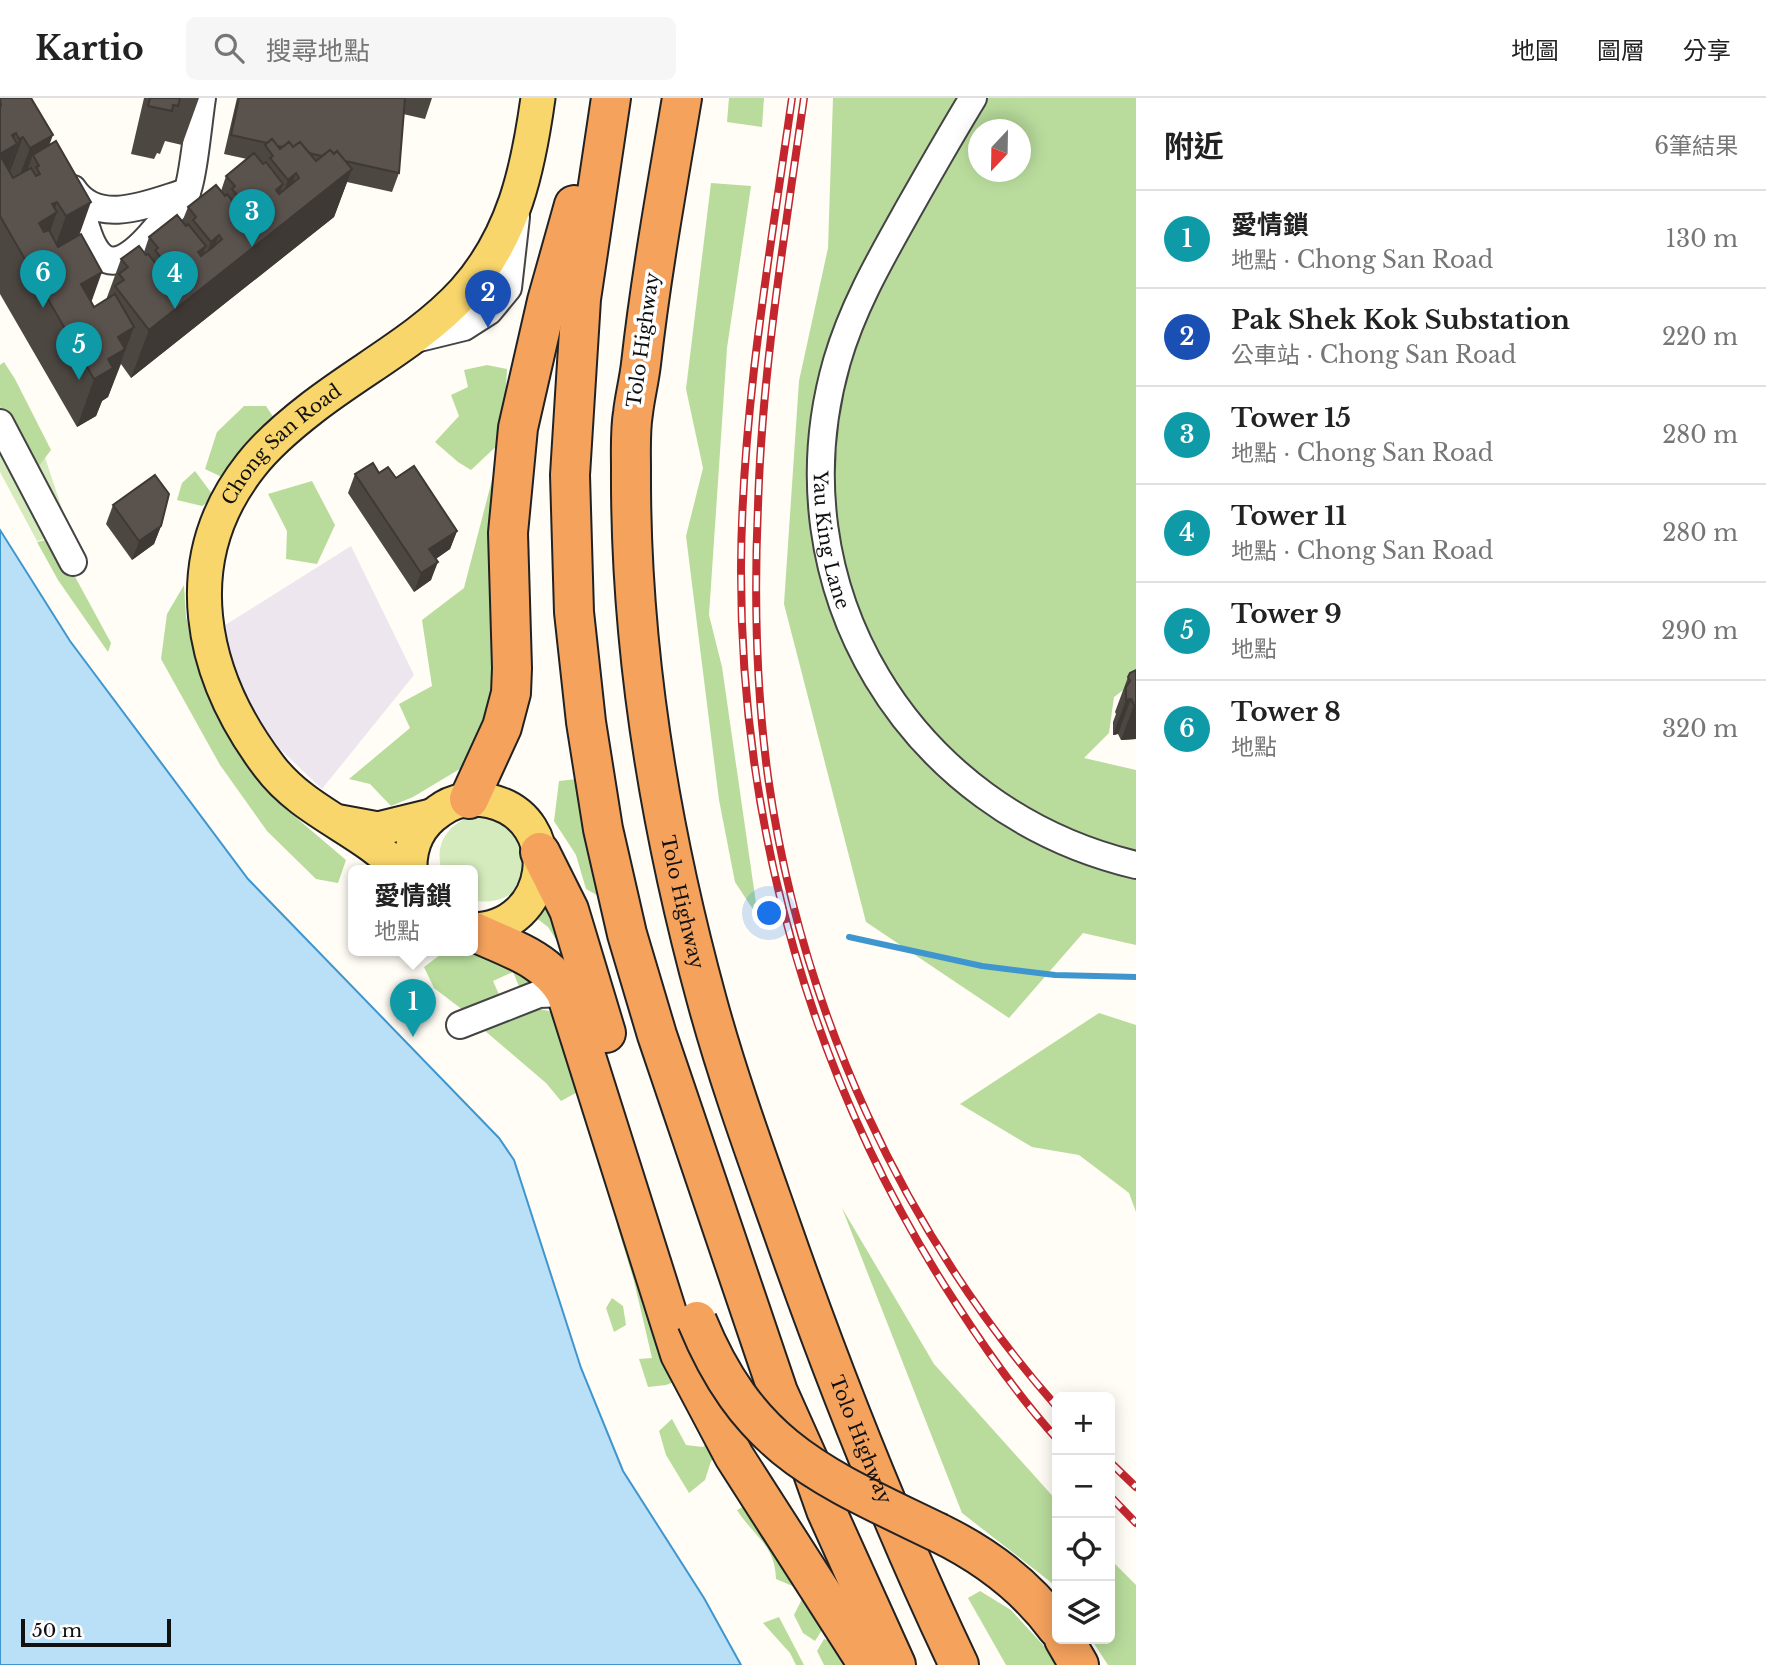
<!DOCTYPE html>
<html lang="zh-TW">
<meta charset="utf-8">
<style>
body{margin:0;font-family:"Libre Baskerville","Noto Sans TC",serif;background:#f6f6f6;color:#222}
.controls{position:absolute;right:21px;bottom:21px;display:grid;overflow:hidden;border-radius:10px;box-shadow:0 4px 18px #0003}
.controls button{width:63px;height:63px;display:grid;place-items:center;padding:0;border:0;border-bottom:2px solid #e0e0e0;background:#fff;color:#222;font:35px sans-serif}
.compass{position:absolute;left:968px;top:21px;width:63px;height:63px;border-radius:50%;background:#fff;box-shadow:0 4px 18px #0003;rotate:202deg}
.scale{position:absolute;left:21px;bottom:18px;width:150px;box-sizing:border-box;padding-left:7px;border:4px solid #111;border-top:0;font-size:19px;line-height:24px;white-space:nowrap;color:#111;-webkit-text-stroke:5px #fff;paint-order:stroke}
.you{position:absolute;left:770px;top:816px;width:24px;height:24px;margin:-18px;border:5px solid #fff;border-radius:50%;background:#1a73e8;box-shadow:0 0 0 10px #1a73e833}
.badge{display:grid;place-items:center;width:46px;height:46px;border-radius:50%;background:#c4262e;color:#fff;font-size:23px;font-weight:700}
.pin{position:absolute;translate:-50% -58px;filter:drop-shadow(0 2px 4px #0008)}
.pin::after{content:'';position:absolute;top:37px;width:24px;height:21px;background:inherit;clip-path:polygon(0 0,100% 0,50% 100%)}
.popup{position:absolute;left:348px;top:767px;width:130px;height:91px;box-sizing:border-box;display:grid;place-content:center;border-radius:10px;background:#fff;filter:drop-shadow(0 2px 5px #0005);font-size:23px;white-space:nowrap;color:#767676}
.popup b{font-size:26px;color:#222}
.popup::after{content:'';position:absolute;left:50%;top:100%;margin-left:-14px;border:14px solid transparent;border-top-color:#fff}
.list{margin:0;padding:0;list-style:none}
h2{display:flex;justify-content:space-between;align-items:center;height:91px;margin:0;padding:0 28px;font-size:30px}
h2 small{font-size:23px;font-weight:400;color:#767676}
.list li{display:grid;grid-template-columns:46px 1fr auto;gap:21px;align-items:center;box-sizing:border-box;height:98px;padding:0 28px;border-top:2px solid #e0e0e0}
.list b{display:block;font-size:26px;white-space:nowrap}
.list p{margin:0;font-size:23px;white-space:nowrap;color:#767676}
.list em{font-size:23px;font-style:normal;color:#767676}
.icon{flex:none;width:38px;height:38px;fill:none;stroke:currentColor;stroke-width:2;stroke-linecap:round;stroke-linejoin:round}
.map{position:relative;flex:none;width:1136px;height:1567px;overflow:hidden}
header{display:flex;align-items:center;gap:42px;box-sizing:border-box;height:98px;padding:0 35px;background:#fff;border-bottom:2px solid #e0e0e0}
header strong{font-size:33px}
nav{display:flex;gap:38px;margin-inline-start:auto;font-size:24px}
.search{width:490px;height:63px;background:#f6f6f6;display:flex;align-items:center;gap:18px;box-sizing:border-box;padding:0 24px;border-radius:10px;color:#767676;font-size:26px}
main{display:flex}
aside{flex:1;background:#fff}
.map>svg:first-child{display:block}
</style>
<header>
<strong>Kartio</strong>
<div class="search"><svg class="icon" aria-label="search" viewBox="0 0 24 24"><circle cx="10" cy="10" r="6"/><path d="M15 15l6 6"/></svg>搜尋地點</div>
<nav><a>地圖</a><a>圖層</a><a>分享</a></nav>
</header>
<main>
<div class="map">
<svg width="1136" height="1567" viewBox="0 0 1136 1567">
<rect width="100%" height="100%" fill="#fffdf5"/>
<!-- industrial -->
<path fill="#eee6ef" d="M 351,448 L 414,577 L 322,691 L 279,650 L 247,606 L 222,529 Z"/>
<!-- green -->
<g fill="#d5ebbd">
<path d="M 0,268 L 34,326 L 70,435 L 37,443 L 0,374 Z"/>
<path d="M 482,715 L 510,724 L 528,762 C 525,770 523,781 518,788 C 509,802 488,806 473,802 L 472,773 L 442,773 C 432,741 454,721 482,715 Z"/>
</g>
<!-- forest -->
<g fill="#b9dc9c" fill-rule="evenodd">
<path d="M 729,0 L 764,0 L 762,29 L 727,24 Z"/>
<path d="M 833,0 L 1136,0 L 1136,589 L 1126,590 L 1114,599 L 1109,635 L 1084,660 L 1136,672 L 1136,847 L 1083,835 L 1009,920 L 866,824 L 784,506 L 799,283 L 828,150 ZM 978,32 L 1020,32 L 1020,74 L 978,74 Z"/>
<path d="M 711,85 L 751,88 L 727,250 L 709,517 L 722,569 L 758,819 L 735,784 L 719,702 L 686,438 L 703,370 L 686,291 Z"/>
<path d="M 4,264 L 15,281 L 51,352 L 35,373 L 5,322 L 0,307 L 0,267 Z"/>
<path d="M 487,267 L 507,271 L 503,342 L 471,372 L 458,364 L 435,344 L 459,318 L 451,297 L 468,289 L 464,272 Z"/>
<path d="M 244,308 L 266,308 L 288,341 L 228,382 L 205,371 L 217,334 Z"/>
<path d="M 195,373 L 215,400 L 202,408 L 177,402 L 182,385 Z"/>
<path d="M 493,378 L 503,404 L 495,616 L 463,669 L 413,699 L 391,708 L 370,686 L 349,681 L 410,630 L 399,606 L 432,588 L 422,522 L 464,490 Z"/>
<path d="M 312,383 L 335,427 L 317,466 L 286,461 L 287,433 L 268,396 Z"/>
<path d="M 54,440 L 111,545 L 108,554 L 58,482 L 37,444 Z"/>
<path d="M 184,487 L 186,519 L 198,562 L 223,617 L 273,700 L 346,762 L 338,785 L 316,781 L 267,733 L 220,667 L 161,561 L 167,516 Z"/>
<path d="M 577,681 L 602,800 L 586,791 L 576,757 L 554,723 L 559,683 Z"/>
<path d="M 541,801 L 556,804 L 559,846 L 548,829 L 531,816 Z"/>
<path d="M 472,853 L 512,860 L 533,886 L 521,893 L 513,874 L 493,883 L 501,901 L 472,919 L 434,890 L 424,869 L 444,854 Z"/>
<path d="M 540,911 L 561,916 L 583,991 L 561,1003 L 546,985 L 484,932 L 489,923 L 515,915 Z"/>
<path d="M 1099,915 L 1136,927 L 1136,1114 L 1129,1095 L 1079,1057 L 1032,1049 L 960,1006 Z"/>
<path d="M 621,1093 L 682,1281 L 666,1287 L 648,1289 L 639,1261 L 652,1260 L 634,1183 L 617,1127 Z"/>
<path d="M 842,1110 L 934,1266 L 1057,1403 L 1057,1489 L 962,1415 Z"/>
<path d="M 612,1200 L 623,1208 L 626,1227 L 614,1234 L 606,1210 Z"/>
<path d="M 672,1321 L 686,1347 L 703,1349 L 717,1335 L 726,1353 L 711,1363 L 705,1382 L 689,1395 L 666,1357 L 659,1333 Z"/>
<path d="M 748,1406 L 795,1489 L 776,1481 C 775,1446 753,1438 737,1412 Z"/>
<path d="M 1110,1461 L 1136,1487 L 1136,1567 L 1108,1567 L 1091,1541 L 1110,1541 Z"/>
<path d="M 980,1493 L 1011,1512 L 1053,1558 L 1058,1567 L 1006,1567 L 968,1500 Z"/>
<path d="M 814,1500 L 829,1521 L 815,1543 L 803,1535 L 794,1517 L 802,1501 Z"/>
<path d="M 779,1519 L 804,1567 L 796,1567 L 790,1555 L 763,1525 Z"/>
<path d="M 824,1541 L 839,1545 L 847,1567 L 824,1567 L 817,1553 Z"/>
</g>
<!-- water -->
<path fill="#b9e0f7" stroke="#3f96cf" stroke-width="2" d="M 0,432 L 70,543 L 248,781 L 499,1040 L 514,1062 L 581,1270 L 623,1373 L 704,1500 L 741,1567 L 0,1567 Z"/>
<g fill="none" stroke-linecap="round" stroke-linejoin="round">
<!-- stream -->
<path stroke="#3f96cf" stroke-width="6" d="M 849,839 L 982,868 L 1055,877 L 1136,879"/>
<defs>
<g id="minor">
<path id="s1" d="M 973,0 C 951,36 930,73 909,110 C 881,160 853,208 837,263 C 772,489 909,713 1136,767"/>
<path d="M 73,91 C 98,130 153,104 187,94"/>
<path d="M 79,100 C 90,155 105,191 154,133 C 164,121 178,109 186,96 C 193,84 199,18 202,0"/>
<path d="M 415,241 L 464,229 L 489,213 L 508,190 L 516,119"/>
<path d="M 0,325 L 73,464"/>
<path d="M 460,927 L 539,896 L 566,895"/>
</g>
<g id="major">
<path d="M 340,724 L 378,731 L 431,718"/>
<path id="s2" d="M 401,773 C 363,731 304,715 269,668 C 200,577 175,463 251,367 C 268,345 291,326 313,309 C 362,271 421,241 464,194 C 514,138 528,72 538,0"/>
<path d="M 410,773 C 409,748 418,727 439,713 C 453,702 472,699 490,703 C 566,721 552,831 472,832"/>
</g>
<g id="highway">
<path d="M 611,0 L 581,201 L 570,377 L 574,514 L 586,624 L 603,731 L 627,836 L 657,937 L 778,1294 L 808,1361 L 826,1412 L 896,1567"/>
<path id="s3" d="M 682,0 C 667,89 651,177 641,266 C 639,283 635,298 633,315 C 630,333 631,353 631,372 C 630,551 660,731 707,903 C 728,980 755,1054 781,1128 C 833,1277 891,1424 959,1567"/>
<path d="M 469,701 L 502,629 L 511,595 L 512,570 L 508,435 L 518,330 L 547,203 L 574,107"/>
<path d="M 540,754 L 569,812 L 606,935"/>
<path d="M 472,833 C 506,849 547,860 566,895 L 680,1256 L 734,1358 L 868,1567"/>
<path d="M 939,1435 C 986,1458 1026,1488 1057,1530"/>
<path d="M 1064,1541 L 1079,1567"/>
</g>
</defs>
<!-- minor casing -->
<use href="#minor" stroke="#444" stroke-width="30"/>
<!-- major casing -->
<use href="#major" stroke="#222" stroke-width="37"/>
<!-- highway casing -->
<use href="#highway" stroke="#222" stroke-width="42"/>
<!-- minor -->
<use href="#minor" stroke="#fff" stroke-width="26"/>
<!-- major -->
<use href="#major" stroke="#f9d66b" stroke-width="33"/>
<!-- highway -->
<use href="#highway" stroke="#f5a25d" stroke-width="38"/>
<defs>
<g id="rail">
<path d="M 792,0 C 770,155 742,311 741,468 C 740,728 812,985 955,1204 C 986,1252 1019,1299 1057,1341"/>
<path d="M 804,0 C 785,135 762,271 758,408 C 754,498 756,590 768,679 C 801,912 902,1133 1057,1309"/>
<path d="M 1110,1364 L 1136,1389"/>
<path d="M 1110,1398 L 1136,1425"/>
</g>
</defs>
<!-- rail casing -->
<use href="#rail" stroke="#c4262e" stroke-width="8"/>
<!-- rail -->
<use href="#rail" stroke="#fff" stroke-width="5" stroke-dasharray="16" stroke-linecap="butt"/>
<defs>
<path id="highway-bridge" d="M 697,1223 C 750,1352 822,1378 939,1435"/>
</defs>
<!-- highway-bridge casing -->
<use href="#highway-bridge" stroke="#222" stroke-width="42" stroke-linecap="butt"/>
<!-- highway-bridge -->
<use href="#highway-bridge" stroke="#f5a25d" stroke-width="38"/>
</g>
<!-- wall -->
<g fill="#4d4742">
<path d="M 0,0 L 49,47 L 79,137 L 91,204 L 94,209 L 106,202 L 121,161 L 144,154 L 149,139 L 182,124 L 188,109 L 221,93 L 226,78 L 247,61 L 224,56 L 237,0 L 432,0 L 425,21 L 403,16 L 399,75 L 392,94 L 347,84 L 334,119 L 131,280 L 121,266 L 108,299 L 102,303 L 96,318 L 77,329 L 0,196 Z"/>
<path d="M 144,0 L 199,0 L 182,47 L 165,43 L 160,56 L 157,55 L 154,61 L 131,56 Z"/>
<path d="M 379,375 L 396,380 L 457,433 L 450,451 L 436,461 L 431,482 L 414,494 L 348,395 L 355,376 Z"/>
<path d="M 113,407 L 161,428 L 154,446 L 132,462 L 106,426 Z"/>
<path d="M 1136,572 L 1136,641 L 1121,642 L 1118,636 L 1113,637 L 1113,624 L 1116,616 L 1115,614 L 1128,579 Z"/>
</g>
<!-- shaded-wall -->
<g fill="#3f3936">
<path d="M 16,35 L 10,51 L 17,46 L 0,93 L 0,56 L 12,37 Z"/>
<path d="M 53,37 L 39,75 L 39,68 L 33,57 L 19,94 L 12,98 L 30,50 Z"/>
<path d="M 23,39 L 5,87 L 2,89 L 19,41 Z"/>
<path d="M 352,71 L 334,119 L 131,280 L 149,232 Z"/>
<path d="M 296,75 L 279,123 L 270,130 L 288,82 Z"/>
<path d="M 283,86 L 266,134 L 276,92 Z"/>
<path d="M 57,104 L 53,117 L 57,114 L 40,162 L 39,125 L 52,106 Z"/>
<path d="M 91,104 L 74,152 L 49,166 L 66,118 Z"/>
<path d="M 257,106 L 240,154 L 232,160 L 249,112 Z"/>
<path d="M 244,117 L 227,165 L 237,123 Z"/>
<path d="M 219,137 L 201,185 L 193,192 L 211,144 Z"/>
<path d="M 206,148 L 188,196 L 198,154 Z"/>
<path d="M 180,168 L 163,216 L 155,222 L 172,174 Z"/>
<path d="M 102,174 L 85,222 L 81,186 Z"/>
<path d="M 167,179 L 149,227 L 158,186 Z"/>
<path d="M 134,229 L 108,299 L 102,303 L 96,318 L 77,329 L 94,281 L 118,239 Z"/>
<path d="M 161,428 L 154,446 L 132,462 L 139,443 Z"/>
<path d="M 457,433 L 450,451 L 422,470 L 429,451 Z"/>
<path d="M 438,464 L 431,482 L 414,494 L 421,475 Z"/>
<path d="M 1131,601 L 1118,636 L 1113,637 L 1126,602 Z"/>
<path d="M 1134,607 L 1136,607 L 1136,641 L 1121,642 Z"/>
</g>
<!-- building -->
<g fill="#5a524d" stroke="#3f3936" stroke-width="2">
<path d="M 0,0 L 31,0 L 53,37 L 30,50 L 23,39 L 19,41 L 16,35 L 12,37 L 17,46 L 0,56 L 0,9 L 1,8 Z"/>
<path d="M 150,0 L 180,0 L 178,8 L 173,7 L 172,13 L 148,8 Z"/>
<path d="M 239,0 L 405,0 L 399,75 L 345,63 L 337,53 L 334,56 L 330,52 L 322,58 L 309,55 L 300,44 L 293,49 L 289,44 L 283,49 L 277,48 L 272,41 L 267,45 L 231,37 Z"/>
<path d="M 272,41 L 280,51 L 289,44 L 293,49 L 300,44 L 316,63 L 330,52 L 334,56 L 337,53 L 352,71 L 149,232 L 115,188 L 124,182 L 119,176 L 128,169 L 121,161 L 139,148 L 146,157 L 148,156 L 167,179 L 158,186 L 161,190 L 184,172 L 180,168 L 172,174 L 155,152 L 158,150 L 149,139 L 177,117 L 186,128 L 188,126 L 206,148 L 198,154 L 201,158 L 212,150 L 222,141 L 219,137 L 211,144 L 193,122 L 196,119 L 188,109 L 216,87 L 225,98 L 227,96 L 244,117 L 237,123 L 240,127 L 251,119 L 261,110 L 257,106 L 249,112 L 232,91 L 235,88 L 226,78 L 254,55 L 263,66 L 266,64 L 283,86 L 276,92 L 279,96 L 299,80 L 296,75 L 288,82 L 270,60 L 273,58 L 265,47 Z"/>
<path d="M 56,43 L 91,104 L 66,118 L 57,104 L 52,106 L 57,114 L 39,125 L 44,134 L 49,132 L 58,149 L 81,136 L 102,174 L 81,186 L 94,209 L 115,196 L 134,229 L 118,239 L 125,251 L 108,261 L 113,270 L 94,281 L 0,118 L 0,57 L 13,80 L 31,70 L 36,78 L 40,76 L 36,69 L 39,68 L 33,57 Z"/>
<path d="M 373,365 L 379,375 L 388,369 L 396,380 L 414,368 L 457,433 L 429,451 L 438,464 L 421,475 L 355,376 Z"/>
<path d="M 155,377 L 169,396 L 161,428 L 139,443 L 113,407 Z"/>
<path d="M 1136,572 L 1136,607 L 1134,607 L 1131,601 L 1126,602 L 1126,589 L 1130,583 L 1128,579 L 1130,575 Z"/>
</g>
<g text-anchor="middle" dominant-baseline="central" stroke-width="7" stroke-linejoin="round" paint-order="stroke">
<!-- street labels -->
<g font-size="19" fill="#111" stroke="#fff">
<text transform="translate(643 242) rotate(-82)">Tolo Highway</text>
<text stroke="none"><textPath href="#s2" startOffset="532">Chong San Road</textPath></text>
<text stroke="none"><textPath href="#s1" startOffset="478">Yau King Lane</textPath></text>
<text stroke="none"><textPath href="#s3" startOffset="812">Tolo Highway</textPath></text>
<text stroke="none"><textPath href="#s3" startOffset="1379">Tolo Highway</textPath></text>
</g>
</g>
</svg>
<div class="controls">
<button>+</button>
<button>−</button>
<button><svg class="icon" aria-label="locate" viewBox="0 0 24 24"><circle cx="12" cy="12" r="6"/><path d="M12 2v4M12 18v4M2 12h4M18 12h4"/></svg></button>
<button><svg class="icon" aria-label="layers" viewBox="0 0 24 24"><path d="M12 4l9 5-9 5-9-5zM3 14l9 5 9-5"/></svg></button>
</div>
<svg class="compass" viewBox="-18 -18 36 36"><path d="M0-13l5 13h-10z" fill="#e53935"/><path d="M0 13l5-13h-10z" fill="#767676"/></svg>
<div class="scale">50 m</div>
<div class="you"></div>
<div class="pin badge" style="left:413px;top:939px;background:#0f9aa8">1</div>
<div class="popup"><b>愛情鎖</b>地點</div>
<div class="pin badge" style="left:488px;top:230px;background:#1a4fb4">2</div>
<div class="pin badge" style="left:252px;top:149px;background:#0f9aa8">3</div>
<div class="pin badge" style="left:175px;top:211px;background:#0f9aa8">4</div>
<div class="pin badge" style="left:79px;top:282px;background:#0f9aa8">5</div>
<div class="pin badge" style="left:43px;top:210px;background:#0f9aa8">6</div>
</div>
<aside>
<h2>附近<small>6筆結果</small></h2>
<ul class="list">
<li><span class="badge" style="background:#0f9aa8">1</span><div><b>愛情鎖</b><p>地點 · Chong San Road</p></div><em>130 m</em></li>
<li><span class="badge" style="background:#1a4fb4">2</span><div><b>Pak Shek Kok Substation</b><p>公車站 · Chong San Road</p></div><em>220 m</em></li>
<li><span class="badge" style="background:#0f9aa8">3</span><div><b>Tower 15</b><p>地點 · Chong San Road</p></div><em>280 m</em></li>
<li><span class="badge" style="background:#0f9aa8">4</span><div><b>Tower 11</b><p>地點 · Chong San Road</p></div><em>280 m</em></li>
<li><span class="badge" style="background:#0f9aa8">5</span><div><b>Tower 9</b><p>地點</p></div><em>290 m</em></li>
<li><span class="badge" style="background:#0f9aa8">6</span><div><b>Tower 8</b><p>地點</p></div><em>320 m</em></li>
</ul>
</aside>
</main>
